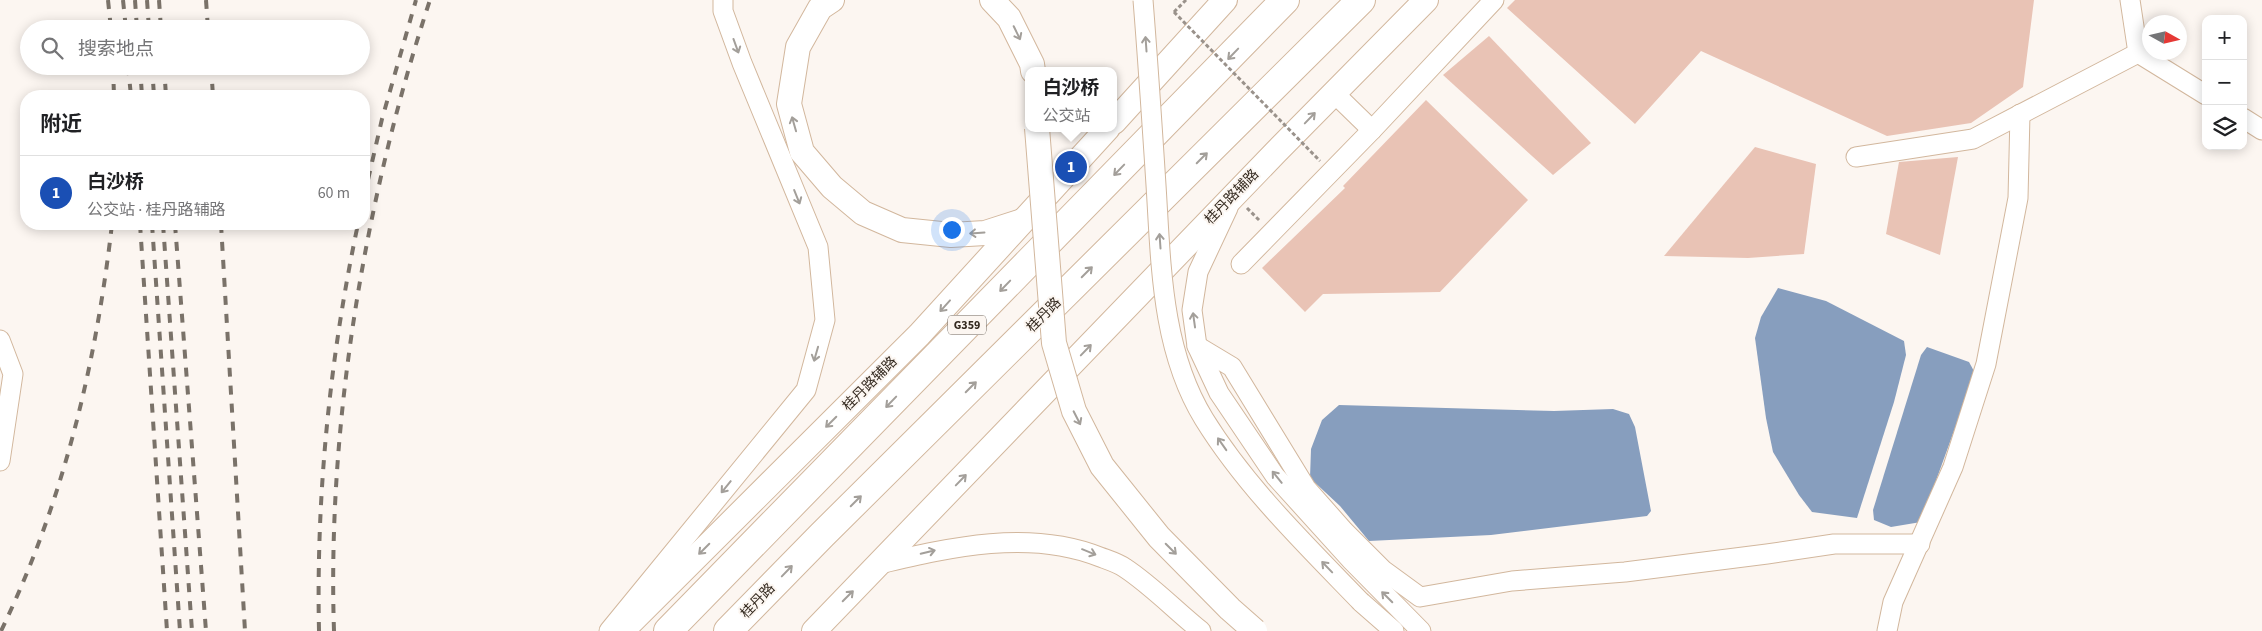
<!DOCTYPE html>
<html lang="zh">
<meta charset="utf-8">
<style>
body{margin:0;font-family:"Source Sans 3","Noto Sans SC",sans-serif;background:#f2f2f2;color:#202124}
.controls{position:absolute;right:15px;top:15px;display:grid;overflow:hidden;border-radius:10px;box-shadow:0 2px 12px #0003}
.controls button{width:45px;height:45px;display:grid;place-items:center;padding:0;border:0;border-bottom:1px solid #e0e0e0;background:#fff;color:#202124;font:25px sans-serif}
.compass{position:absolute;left:2142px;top:15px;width:45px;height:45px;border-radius:50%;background:#fff;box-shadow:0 2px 12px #0003;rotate:98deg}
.you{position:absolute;left:951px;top:229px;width:18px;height:18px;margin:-12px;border:4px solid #fff;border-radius:50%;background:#1a73e8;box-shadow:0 0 0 8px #1a73e833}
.badge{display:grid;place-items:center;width:32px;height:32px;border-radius:50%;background:#2563eb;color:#fff;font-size:16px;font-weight:700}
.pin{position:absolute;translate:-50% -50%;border:2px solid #fff;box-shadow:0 1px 5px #0006}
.popup{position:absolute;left:1025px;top:67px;width:92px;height:65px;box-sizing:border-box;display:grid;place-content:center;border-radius:10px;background:#fff;filter:drop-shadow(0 1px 4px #0005);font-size:16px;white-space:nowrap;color:#757577}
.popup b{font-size:19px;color:#202124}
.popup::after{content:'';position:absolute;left:50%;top:100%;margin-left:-10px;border:10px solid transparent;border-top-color:#fff}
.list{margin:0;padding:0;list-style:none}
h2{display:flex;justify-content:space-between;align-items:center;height:65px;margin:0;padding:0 20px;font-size:21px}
h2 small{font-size:16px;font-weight:400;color:#757577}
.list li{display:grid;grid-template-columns:32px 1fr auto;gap:15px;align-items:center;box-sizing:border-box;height:75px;padding:0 20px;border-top:1px solid #e0e0e0}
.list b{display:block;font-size:19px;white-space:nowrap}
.list p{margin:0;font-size:16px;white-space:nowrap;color:#757577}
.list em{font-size:16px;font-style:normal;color:#757577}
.icon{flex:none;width:28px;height:28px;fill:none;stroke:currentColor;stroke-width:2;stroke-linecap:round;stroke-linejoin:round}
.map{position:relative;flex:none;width:2262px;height:631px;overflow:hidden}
.search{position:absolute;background:#fff;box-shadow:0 2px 12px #0003;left:20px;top:20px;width:350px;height:55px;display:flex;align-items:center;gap:12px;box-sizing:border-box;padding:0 18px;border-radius:28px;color:#757577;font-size:19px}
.panel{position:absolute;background:#fff;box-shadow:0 2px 12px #0003;left:20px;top:90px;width:350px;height:140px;border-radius:20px}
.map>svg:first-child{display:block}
</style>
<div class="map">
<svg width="2262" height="631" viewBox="0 0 2262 631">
<rect width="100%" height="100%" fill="#fcf6f1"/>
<!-- water -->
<g fill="#879ebe">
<path d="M 1778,288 L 1826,301 L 1904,341 L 1906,355 L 1894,402 L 1857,518 L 1812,512 L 1799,495 L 1773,452 L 1766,418 L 1755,338 L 1761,317 Z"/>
<path d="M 1927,347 L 1969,362 L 1975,373 L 1921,522 L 1891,527 L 1874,520 L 1873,510 L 1921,355 Z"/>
<path d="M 1339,405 L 1554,411 L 1613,409 L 1629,414 L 1635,427 L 1651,511 L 1647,516 L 1491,535 L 1369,541 L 1340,506 L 1310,478 L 1311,449 L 1322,420 Z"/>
</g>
<!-- building -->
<g fill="#e9c3b5">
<path d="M 1515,0 L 2034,0 L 2023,87 L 1971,123 L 1887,136 L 1701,51 L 1635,124 L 1507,8 Z"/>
<path d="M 1489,36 L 1591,143 L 1553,175 L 1443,75 Z"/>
<path d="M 1426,100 L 1528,200 L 1440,292 L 1323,294 L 1305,312 L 1262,268 L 1345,188 L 1343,186 Z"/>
<path d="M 1755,147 L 1816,164 L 1804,254 L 1748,258 L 1664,256 Z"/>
<path d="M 1958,157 L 1940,255 L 1886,234 L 1899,162 Z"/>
</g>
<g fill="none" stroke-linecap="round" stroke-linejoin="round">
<defs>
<g id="minor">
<path d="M 2130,0 L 2138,53 L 2206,95"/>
<path d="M 1334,93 L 1372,130"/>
<path d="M 2243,118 L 2262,130"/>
<path d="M 1856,157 L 1973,139 L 2138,53"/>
<path d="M 1228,208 L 1198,272 L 1192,310 L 1197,346 L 1219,393 L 1275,476 L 1352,561 L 1421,631"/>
<path d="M 1241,264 L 1372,130 L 1494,0"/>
<path d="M 0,340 L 13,374 L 0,461"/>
<path d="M 1197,346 L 1232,367 L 1306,488 L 1344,531 L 1383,570 L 1420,597 L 1512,581 L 1625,572 L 1767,554 L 1834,544 L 1920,544"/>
<path d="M 880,564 C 951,547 1030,529 1100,557 C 1108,560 1118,563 1125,568 C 1151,585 1176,611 1201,631"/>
<path d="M 1361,602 L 1394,631"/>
<path d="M 609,631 L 806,390 L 825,320 L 818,247 L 742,63 L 723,11 L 723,0"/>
<path d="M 1887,631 L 1893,602 L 1953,467 L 1986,364 L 2018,198 L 2020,114"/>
</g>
<g id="major">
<path d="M 832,0 L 820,8 L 798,47 L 789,104 L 802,152 L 832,187 L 863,213 L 902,230 L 951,235 L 985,233 L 1022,221"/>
<path d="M 992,0 L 1009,18 L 1032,64 L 1033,71"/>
<path d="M 1114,122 L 1225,0"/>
<path d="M 622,631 L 919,335 L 1108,128"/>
<path d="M 814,631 L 1276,152 L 1426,0"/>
</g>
<g id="highway">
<path d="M 668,631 L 1285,0"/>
<path d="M 728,631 L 822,535 L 1361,0"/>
</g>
</defs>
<!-- minor casing -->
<use href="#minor" stroke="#d2b79d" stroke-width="21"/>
<!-- major casing -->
<use href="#major" stroke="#d2b79d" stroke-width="26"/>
<!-- highway casing -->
<use href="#highway" stroke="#d2b79d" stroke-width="30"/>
<!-- path -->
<g stroke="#9a928b" stroke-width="3" stroke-dasharray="4 2.5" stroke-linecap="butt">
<path d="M 1174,12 L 1186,0"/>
<path d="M 1247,208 L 1260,221"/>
</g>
<!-- minor -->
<use href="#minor" stroke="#fff" stroke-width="19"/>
<!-- major -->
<use href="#major" stroke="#fff" stroke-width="24"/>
<!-- highway -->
<use href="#highway" stroke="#fff" stroke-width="28"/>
<!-- rail -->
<g stroke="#7a7269" stroke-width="4" stroke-dasharray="9 9" stroke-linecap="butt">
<path d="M 108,0 L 111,29"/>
<path d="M 123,0 L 126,29"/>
<path d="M 135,0 L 137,29"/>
<path d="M 147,0 L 149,29"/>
<path d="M 159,0 L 161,29"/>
<path d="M 206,0 L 208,29"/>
<path d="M 113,66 L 114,96"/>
<path d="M 128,66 L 131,96"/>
<path d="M 140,66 L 142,96"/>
<path d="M 152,66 L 154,96"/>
<path d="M 164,66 L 166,96"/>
<path d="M 211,66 L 213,96"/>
<path d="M 364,197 L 382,119 L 416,0"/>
<path d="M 140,224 L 167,631"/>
<path d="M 152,224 L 180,631"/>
<path d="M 163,224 L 192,631"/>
<path d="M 175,224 L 206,631"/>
<path d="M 221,224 L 245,631"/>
<path d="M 1,631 C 63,503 96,365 112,224"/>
<path d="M 319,631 C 316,495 330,356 358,224"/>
<path d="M 334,631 C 327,424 365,197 430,0"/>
</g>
<defs>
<path id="minor-bridge" d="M 1143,0 C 1148,62 1152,123 1156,185 C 1161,263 1161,349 1204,419 C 1246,487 1306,545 1361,602"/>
<path id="major-bridge" d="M 1037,128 L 1054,343 L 1074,411 L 1102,466 L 1159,537 L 1230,609 L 1255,631"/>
</defs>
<!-- minor-bridge casing -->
<use href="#minor-bridge" stroke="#d2b79d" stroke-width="21" stroke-linecap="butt"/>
<!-- major-bridge casing -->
<use href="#major-bridge" stroke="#d2b79d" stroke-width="26" stroke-linecap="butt"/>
<!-- path-bridge -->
<path stroke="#9a928b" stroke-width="3" stroke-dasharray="4 2.5" stroke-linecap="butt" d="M 1174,12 L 1320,161"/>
<!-- minor-bridge -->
<use href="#minor-bridge" stroke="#fff" stroke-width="19"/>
<!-- major-bridge -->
<use href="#major-bridge" stroke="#fff" stroke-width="24"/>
</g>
<!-- one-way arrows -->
<defs><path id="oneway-shaft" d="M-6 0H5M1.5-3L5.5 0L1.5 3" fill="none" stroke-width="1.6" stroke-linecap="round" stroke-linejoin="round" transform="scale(1.25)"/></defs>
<g stroke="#a39f9a">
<use href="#oneway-shaft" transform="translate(1017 33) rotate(64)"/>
<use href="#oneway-shaft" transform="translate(1146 44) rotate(-94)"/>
<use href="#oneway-shaft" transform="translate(736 46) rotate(70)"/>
<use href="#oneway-shaft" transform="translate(1233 54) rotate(134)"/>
<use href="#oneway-shaft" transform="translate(1310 118) rotate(-46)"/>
<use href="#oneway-shaft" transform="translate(794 124) rotate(-106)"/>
<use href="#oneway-shaft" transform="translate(1202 158) rotate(-45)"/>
<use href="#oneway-shaft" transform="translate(1119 170) rotate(134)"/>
<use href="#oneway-shaft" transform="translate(797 197) rotate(68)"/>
<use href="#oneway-shaft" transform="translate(977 233) rotate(176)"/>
<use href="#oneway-shaft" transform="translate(1160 241) rotate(-94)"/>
<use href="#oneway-shaft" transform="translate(1087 272) rotate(-45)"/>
<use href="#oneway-shaft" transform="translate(1005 286) rotate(134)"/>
<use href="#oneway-shaft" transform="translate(945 306) rotate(132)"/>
<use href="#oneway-shaft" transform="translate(1194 320) rotate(-98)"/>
<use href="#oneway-shaft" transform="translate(1086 350) rotate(-46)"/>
<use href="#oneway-shaft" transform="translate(816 354) rotate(106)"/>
<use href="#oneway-shaft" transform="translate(971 387) rotate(-45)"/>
<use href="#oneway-shaft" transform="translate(891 402) rotate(134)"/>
<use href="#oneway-shaft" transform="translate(1077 418) rotate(63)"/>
<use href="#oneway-shaft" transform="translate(831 422) rotate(135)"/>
<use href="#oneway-shaft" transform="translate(1222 444) rotate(-125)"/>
<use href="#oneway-shaft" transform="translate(1277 477) rotate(-129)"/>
<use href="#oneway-shaft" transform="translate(961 480) rotate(-46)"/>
<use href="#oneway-shaft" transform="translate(726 487) rotate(129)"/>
<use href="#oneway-shaft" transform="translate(856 501) rotate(-45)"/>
<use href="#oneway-shaft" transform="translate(704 549) rotate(135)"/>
<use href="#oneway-shaft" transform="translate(1171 549) rotate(45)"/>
<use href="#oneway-shaft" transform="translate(928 552) rotate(-13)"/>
<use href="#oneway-shaft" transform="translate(1089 552) rotate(22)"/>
<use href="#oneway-shaft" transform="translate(1327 567) rotate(-134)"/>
<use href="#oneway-shaft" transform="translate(787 571) rotate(-46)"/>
<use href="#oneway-shaft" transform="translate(848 596) rotate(-45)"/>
<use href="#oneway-shaft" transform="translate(1387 597) rotate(-135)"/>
</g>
<g text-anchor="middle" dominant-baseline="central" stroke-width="4" stroke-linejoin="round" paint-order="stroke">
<!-- shield labels -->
<rect fill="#fcf6f1" stroke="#6f665e" stroke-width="1" x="948" y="315.5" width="38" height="19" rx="4"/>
<g font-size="12" font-weight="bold" fill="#33291f">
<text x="967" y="325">G359</text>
</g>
<!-- street labels -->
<g font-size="14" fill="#33291f" stroke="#fcf6f1">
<text transform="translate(1232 197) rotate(-46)">桂丹路辅路</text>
<text transform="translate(1044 315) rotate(-45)">桂丹路</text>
<text transform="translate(870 384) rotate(-45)">桂丹路辅路</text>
<text transform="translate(758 601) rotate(-46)">桂丹路</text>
</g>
</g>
</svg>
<div class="controls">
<button>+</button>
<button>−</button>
<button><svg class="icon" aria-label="layers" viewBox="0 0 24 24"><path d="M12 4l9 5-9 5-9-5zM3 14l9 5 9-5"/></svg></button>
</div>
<svg class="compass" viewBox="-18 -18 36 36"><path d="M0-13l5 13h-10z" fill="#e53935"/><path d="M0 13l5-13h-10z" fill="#757577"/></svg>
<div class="you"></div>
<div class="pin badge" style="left:1071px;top:167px;background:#1a4fb4">1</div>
<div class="popup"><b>白沙桥</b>公交站</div>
<div class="search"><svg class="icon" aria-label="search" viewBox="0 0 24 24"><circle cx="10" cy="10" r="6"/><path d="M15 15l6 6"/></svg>搜索地点</div>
<section class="panel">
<h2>附近<small></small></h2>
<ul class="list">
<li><span class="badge" style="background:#1a4fb4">1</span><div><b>白沙桥</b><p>公交站 · 桂丹路辅路</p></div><em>60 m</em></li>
</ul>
</section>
</div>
